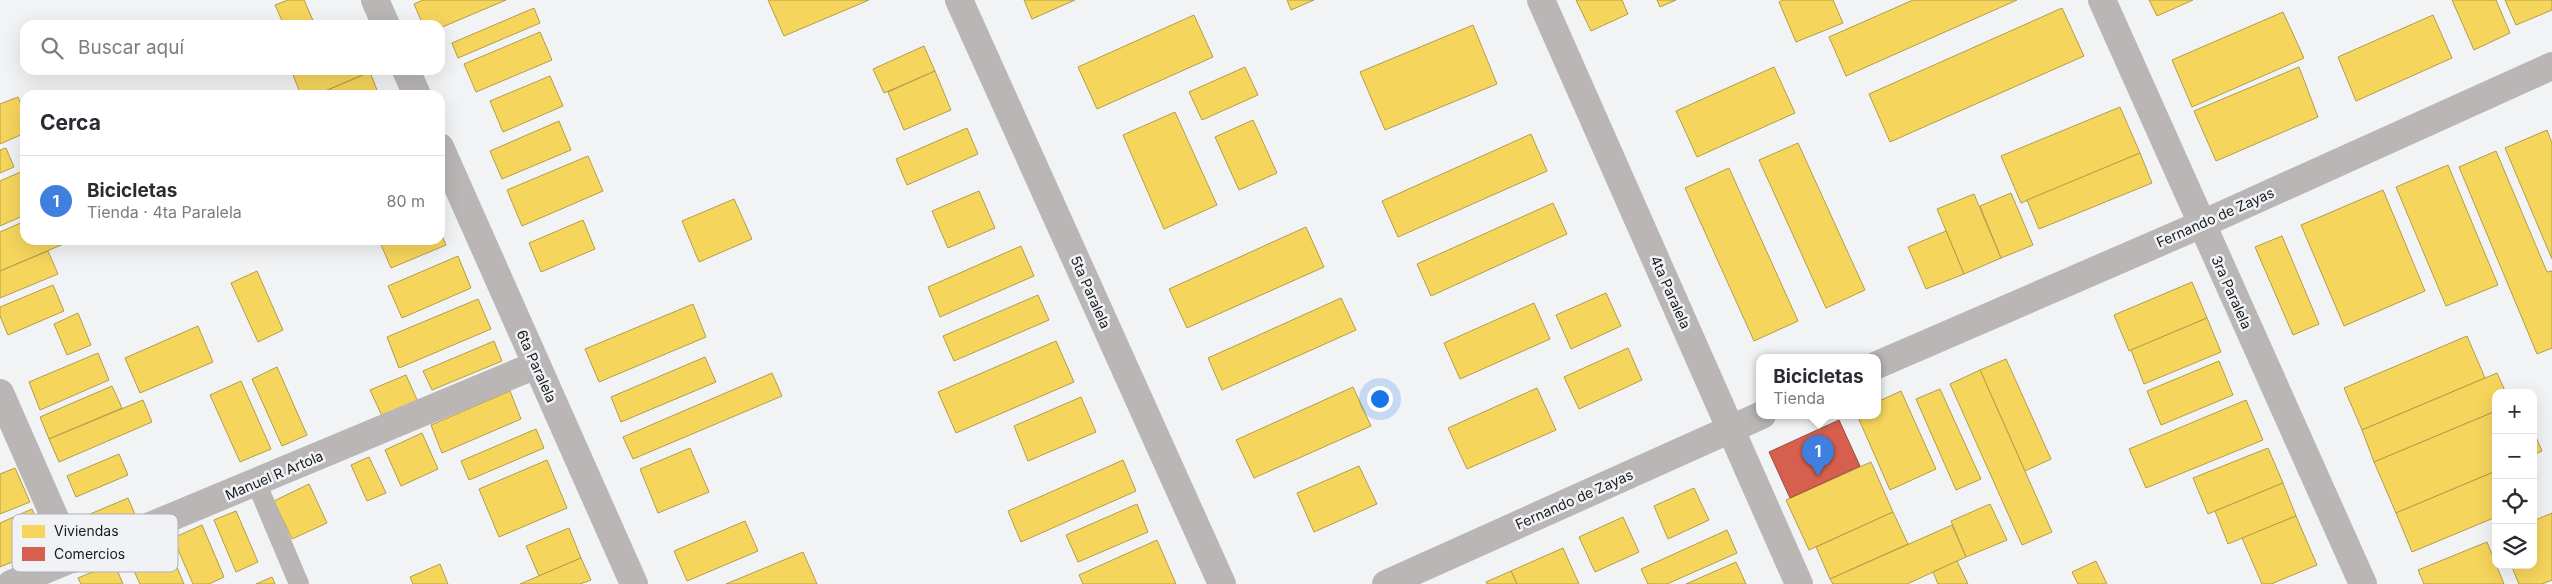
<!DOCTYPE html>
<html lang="es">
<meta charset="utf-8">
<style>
body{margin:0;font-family:Inter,sans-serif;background:#f7f7f7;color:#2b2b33}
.controls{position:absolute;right:15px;bottom:15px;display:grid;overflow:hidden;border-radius:10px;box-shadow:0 5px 20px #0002}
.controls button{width:45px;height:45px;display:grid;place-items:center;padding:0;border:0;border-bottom:1px solid #e1e1e2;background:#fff;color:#2b2b33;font:25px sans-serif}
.you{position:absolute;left:1379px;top:398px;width:18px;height:18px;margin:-12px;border:4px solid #fff;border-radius:50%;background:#1a73e8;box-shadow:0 0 0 8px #1a73e833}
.badge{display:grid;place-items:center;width:32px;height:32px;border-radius:50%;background:#656667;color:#fff;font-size:16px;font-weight:700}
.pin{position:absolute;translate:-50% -41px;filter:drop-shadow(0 1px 2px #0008)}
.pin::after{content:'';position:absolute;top:26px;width:18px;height:15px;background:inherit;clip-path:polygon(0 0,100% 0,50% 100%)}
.popup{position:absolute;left:1756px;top:354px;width:125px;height:65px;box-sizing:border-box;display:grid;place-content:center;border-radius:10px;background:#fff;filter:drop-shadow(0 1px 4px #0005);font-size:16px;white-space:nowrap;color:#7c7c81}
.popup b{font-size:19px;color:#2b2b33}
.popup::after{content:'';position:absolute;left:50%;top:100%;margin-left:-10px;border:10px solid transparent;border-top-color:#fff}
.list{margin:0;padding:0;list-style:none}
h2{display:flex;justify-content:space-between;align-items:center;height:65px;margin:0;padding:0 20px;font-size:21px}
h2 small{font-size:16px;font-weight:400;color:#7c7c81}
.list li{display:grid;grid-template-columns:32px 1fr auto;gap:15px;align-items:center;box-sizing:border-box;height:90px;padding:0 20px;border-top:1px solid #e1e1e2}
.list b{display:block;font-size:19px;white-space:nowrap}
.list p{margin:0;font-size:16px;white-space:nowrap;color:#7c7c81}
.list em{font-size:16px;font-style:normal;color:#7c7c81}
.icon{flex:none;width:28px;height:28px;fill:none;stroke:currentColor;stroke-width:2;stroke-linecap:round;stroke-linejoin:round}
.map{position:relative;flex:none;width:2552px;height:584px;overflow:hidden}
.search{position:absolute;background:#fff;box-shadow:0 5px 20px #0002;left:20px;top:20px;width:425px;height:55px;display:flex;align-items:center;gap:12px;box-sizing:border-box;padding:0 18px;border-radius:15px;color:#7c7c81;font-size:19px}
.panel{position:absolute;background:#fff;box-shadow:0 5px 20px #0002;left:20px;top:90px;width:425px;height:155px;border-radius:15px}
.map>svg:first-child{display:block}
</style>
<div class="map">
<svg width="2552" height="584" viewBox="0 0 2552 584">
<rect width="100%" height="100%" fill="#f1f3f5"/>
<!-- homes -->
<g fill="#f6d55c" stroke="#b49d48">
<path d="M 288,0 L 304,0 L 315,25 L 284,25 L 275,5 Z"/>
<path d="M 423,0 L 506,0 L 440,28 L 440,25 L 423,25 L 414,4 Z"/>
<path d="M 768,0 L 869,0 L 784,36 Z"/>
<path d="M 1024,0 L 1075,0 L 1032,19 Z"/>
<path d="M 1287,0 L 1314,0 L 1291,10 Z"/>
<path d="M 1576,0 L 1622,0 L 1628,14 L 1591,31 Z"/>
<path d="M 1657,0 L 1676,0 L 1660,7 Z"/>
<path d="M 1783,0 L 1833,0 L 1843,23 L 1796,42 L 1779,2 Z"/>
<path d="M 1913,0 L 2017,0 L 1846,76 L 1829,37 Z"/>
<path d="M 2149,0 L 2193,0 L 2157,16 Z"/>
<path d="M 2452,0 L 2496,0 L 2510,33 L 2474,50 Z"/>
<path d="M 2505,0 L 2552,0 L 2552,10 L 2516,25 Z"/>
<path d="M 534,8 L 540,23 L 458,58 L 452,43 Z"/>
<path d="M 2062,8 L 2084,56 L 1890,142 L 1869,94 Z"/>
<path d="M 2283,12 L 2304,58 L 2192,107 L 2172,60 Z"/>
<path d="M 1194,15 L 1213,57 L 1097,109 L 1078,67 Z"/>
<path d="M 2433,15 L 2452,58 L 2356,101 L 2338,57 Z"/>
<path d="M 1473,25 L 1497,84 L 1385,130 L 1360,72 Z"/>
<path d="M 540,32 L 552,60 L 476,92 L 464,64 Z"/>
<path d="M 924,46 L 935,71 L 884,93 L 873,69 Z"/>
<path d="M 1245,67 L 1258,95 L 1202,120 L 1189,92 Z"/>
<path d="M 1774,67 L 1795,113 L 1697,157 L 1676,111 Z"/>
<path d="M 2299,67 L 2318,117 L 2216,161 L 2194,111 Z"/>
<path d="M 291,70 L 374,70 L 316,95 L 301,95 Z"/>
<path d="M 935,71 L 951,110 L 904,130 L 888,92 Z"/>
<path d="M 370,72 L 379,95 L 316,95 Z"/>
<path d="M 550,76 L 563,106 L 503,132 L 490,101 Z"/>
<path d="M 18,97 L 25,114 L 25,133 L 0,144 L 0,104 Z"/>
<path d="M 2120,107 L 2140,153 L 2021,203 L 2001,156 Z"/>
<path d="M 1175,112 L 1217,205 L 1164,229 L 1123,135 Z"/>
<path d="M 1253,120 L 1277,173 L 1239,190 L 1215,137 Z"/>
<path d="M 559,121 L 571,150 L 502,179 L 490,151 Z"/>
<path d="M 967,128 L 978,154 L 907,185 L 896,159 Z"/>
<path d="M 2547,130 L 2552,143 L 2552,259 L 2505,148 Z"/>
<path d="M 1531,134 L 1547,171 L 1398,237 L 1382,201 Z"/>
<path d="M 1798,143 L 1865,290 L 1826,308 L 1759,160 Z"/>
<path d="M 6,148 L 14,167 L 0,173 L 0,150 Z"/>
<path d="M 2496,151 L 2547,272 L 2552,271 L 2552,348 L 2537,354 L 2459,167 Z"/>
<path d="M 2140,153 L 2152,183 L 2039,229 L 2027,200 Z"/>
<path d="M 588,156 L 603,191 L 522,226 L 507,190 Z"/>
<path d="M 2448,165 L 2498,285 L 2446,306 L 2396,187 Z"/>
<path d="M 1729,168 L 1798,321 L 1754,341 L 1685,188 Z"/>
<path d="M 25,170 L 25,215 L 0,226 L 0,181 Z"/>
<path d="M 2383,190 L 2425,291 L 2344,326 L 2301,225 Z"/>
<path d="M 979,191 L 995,228 L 948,248 L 932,211 Z"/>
<path d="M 2011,193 L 2033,245 L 2001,258 L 1980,206 Z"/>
<path d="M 1974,194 L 2001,258 L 1964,274 L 1937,209 Z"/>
<path d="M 734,199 L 752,239 L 699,262 L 682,221 Z"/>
<path d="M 1553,203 L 1567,234 L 1431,296 L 1417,264 Z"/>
<path d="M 583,220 L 595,249 L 541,272 L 529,243 Z"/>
<path d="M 25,221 L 25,240 L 73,240 L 0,271 L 0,232 Z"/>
<path d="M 1306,227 L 1324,267 L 1187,328 L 1169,289 Z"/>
<path d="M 440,231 L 446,245 L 391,268 L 379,240 L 440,240 Z"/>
<path d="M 1946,231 L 1964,274 L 1926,289 L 1908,247 Z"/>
<path d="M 2282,236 L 2319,324 L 2293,335 L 2255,247 Z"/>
<path d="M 1021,246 L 1034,276 L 940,317 L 928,287 Z"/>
<path d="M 48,251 L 58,274 L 0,298 L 0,271 Z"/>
<path d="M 458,256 L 471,288 L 402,318 L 388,286 Z"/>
<path d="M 257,271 L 283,330 L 258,342 L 231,283 Z"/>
<path d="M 2192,282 L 2207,318 L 2129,351 L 2114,315 Z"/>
<path d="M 53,285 L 64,311 L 8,335 L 0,316 L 0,307 Z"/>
<path d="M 1606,293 L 1621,326 L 1571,349 L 1556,315 Z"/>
<path d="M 1038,295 L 1049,320 L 954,361 L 943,336 Z"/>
<path d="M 1341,298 L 1356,330 L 1222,390 L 1208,358 Z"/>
<path d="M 478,299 L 491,329 L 399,368 L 387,337 Z"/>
<path d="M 1534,303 L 1550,339 L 1460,379 L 1444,343 Z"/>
<path d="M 693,304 L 706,337 L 599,382 L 585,349 Z"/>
<path d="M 78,313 L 91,345 L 67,355 L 54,324 Z"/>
<path d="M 2207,318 L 2221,352 L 2144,384 L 2131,350 Z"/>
<path d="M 198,326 L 213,362 L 140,393 L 125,358 Z"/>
<path d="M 2467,336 L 2485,378 L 2362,430 L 2344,388 Z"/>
<path d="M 494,341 L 502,361 L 432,390 L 423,371 Z"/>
<path d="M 1056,341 L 1074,382 L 956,433 L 938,392 Z"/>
<path d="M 1628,348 L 1642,380 L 1579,409 L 1564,377 Z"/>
<path d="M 98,353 L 109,380 L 40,410 L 29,382 Z"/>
<path d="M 705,357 L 716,382 L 621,422 L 611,397 Z"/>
<path d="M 2006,359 L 2051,459 L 2025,471 L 1980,370 Z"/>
<path d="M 2219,361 L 2233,395 L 2161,425 L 2147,391 Z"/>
<path d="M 277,367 L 307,435 L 282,446 L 252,379 Z"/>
<path d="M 1980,370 L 2052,532 L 2022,545 L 1950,384 Z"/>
<path d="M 772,373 L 782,396 L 633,459 L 623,437 Z"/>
<path d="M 2497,373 L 2506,393 L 2496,393 L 2496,411 L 2374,462 L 2362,430 Z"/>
<path d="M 406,375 L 418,402 L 383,418 L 370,390 Z"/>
<path d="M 241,381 L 271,449 L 240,462 L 210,395 Z"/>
<path d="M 112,386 L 122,408 L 49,439 L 40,417 Z"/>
<path d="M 1353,387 L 1371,426 L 1254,478 L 1236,440 Z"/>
<path d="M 1537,388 L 1556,430 L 1467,469 L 1448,428 Z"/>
<path d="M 1940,389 L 1981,479 L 1956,490 L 1916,399 Z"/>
<path d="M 510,391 L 521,419 L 442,453 L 431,425 Z"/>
<path d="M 1901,391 L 1936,469 L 1890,490 L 1857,415 L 1877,415 L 1877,402 Z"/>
<path d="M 1081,397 L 1096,432 L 1028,461 L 1014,426 Z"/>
<path d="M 143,400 L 152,422 L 59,462 L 49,439 Z"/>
<path d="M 2246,400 L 2263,440 L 2146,488 L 2129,449 Z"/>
<path d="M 2496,411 L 2496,471 L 2396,513 L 2374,462 Z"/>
<path d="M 536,429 L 544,448 L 469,480 L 461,461 Z"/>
<path d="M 2533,430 L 2542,451 L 2533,455 Z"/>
<path d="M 422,433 L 438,469 L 401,486 L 385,450 Z"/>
<path d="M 690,448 L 709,492 L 658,513 L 640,469 Z"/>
<path d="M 2268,448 L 2283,483 L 2208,514 L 2193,478 Z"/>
<path d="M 119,454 L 128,475 L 76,497 L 67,476 Z"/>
<path d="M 369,457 L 386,493 L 367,501 L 351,465 Z"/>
<path d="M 547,460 L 567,508 L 499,537 L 479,489 Z"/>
<path d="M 1123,460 L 1136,491 L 1021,542 L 1008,511 Z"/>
<path d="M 1871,462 L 1893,512 L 1809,550 L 1786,500 Z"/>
<path d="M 1359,466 L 1377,504 L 1314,532 L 1297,493 Z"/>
<path d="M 15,468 L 30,502 L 0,514 L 0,474 Z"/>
<path d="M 2496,471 L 2496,517 L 2412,552 L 2396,513 Z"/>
<path d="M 2283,483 L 2296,516 L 2228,544 L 2215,511 Z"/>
<path d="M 309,484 L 327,523 L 292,539 L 274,501 Z"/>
<path d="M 1694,488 L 1709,520 L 1668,539 L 1654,506 Z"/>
<path d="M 128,498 L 137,519 L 100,535 L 90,514 Z"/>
<path d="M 1137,504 L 1148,532 L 1078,562 L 1066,535 Z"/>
<path d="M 1990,504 L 2007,540 L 1966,557 L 1951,521 Z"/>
<path d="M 32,509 L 48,547 L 0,567 L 0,523 Z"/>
<path d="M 236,511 L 258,562 L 236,572 L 214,520 Z"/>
<path d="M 1893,512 L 1908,544 L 1830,579 L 1816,547 Z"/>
<path d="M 2552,513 L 2552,580 L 2542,584 L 2519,584 L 2511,565 L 2533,565 L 2533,521 Z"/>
<path d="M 2296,516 L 2317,565 L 2271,584 L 2262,584 L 2242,538 Z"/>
<path d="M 1623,517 L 1639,552 L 1595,572 L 1579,537 Z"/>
<path d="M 745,521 L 758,551 L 687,581 L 674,551 Z"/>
<path d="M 202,525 L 224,577 L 209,584 L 193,584 L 173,538 Z"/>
<path d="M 1952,525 L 1966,557 L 1907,584 L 1833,584 L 1830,579 Z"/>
<path d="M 569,528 L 581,558 L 539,576 L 526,546 Z"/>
<path d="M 1727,530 L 1737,553 L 1667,584 L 1648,584 L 1641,569 Z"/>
<path d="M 1157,540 L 1176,584 L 1083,584 L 1079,575 Z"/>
<path d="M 2487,542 L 2504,584 L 2424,584 L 2418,570 Z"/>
<path d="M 168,546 L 184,584 L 140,584 L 130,562 Z"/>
<path d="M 1563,548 L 1579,584 L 1517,584 L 1511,571 Z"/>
<path d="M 803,552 L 817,584 L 726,584 Z"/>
<path d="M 581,558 L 591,580 L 580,584 L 520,584 Z"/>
<path d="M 1957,561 L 1968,584 L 1938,584 L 1933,572 Z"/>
<path d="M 2096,561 L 2107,584 L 2078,584 L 2072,572 Z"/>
<path d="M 1736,562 L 1746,584 L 1686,584 Z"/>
<path d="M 114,563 L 123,584 L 81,584 L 78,578 Z"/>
<path d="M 440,564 L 448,584 L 413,584 L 410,577 Z"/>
<path d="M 1511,571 L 1517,584 L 1487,584 L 1486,582 Z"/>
<path d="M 272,577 L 275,584 L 256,584 Z"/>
</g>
<!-- shops -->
<path fill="#d6604d" stroke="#9d4b3e" d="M 1839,420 L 1860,466 L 1790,498 L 1769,452 Z"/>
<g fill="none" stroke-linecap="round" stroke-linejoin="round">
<!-- lane -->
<path stroke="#b9b6b5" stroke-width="20" d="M 256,482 L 299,584"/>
<!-- street -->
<g stroke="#b9b6b5" stroke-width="28">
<path d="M 375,0 L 386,25"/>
<path d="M 959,0 L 1222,584"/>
<path d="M 1541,0 L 1799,584"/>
<path d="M 2102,0 L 2363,584"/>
<path d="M 406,70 L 417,95"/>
<path d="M 440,147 L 634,584"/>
<path d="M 1877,365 L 2202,224 L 2552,66"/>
<path d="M 0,393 L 73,559"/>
<path d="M 11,584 L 536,365"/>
<path d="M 1386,584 L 1762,415"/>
</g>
</g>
<g text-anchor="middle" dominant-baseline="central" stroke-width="5" stroke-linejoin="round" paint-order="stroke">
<!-- street labels -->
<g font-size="14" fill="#191a1b" stroke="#f0f2f6">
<text transform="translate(2215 217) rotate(-24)">Fernando de Zayas</text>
<text transform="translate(1091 292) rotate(66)">5ta Paralela</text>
<text transform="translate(1671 292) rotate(66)">4ta Paralela</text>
<text transform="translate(2232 292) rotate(66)">3ra Paralela</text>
<text transform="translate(537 366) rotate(66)">6ta Paralela</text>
<text transform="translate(274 475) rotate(-23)">Manuel R Artola</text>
<text transform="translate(1574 499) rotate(-24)">Fernando de Zayas</text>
</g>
</g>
<!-- legend -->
<rect x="12" y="514" width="166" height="58" rx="8" fill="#f0f2f6" stroke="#b0b1b4" stroke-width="1"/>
<rect x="22" y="525" width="23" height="13" fill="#f6d55c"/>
<rect x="22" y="547" width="23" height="14" fill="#d6604d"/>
<g font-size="14" fill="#191a1b">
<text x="54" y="536">Viviendas</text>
<text x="54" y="559">Comercios</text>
</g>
</svg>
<div class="controls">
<button>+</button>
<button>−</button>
<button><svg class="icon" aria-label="locate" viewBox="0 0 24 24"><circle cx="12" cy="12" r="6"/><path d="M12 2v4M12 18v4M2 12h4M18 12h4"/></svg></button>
<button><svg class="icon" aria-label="layers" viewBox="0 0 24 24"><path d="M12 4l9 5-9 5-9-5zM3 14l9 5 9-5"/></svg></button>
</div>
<div class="you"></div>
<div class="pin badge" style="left:1818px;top:476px;background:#3f7fe0">1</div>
<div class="popup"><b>Bicicletas</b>Tienda</div>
<div class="search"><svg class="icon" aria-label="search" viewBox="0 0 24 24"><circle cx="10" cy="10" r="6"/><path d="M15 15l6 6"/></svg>Buscar aquí</div>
<section class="panel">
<h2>Cerca<small></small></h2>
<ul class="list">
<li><span class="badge" style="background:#3f7fe0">1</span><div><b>Bicicletas</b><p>Tienda · 4ta Paralela</p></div><em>80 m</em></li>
</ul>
</section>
</div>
